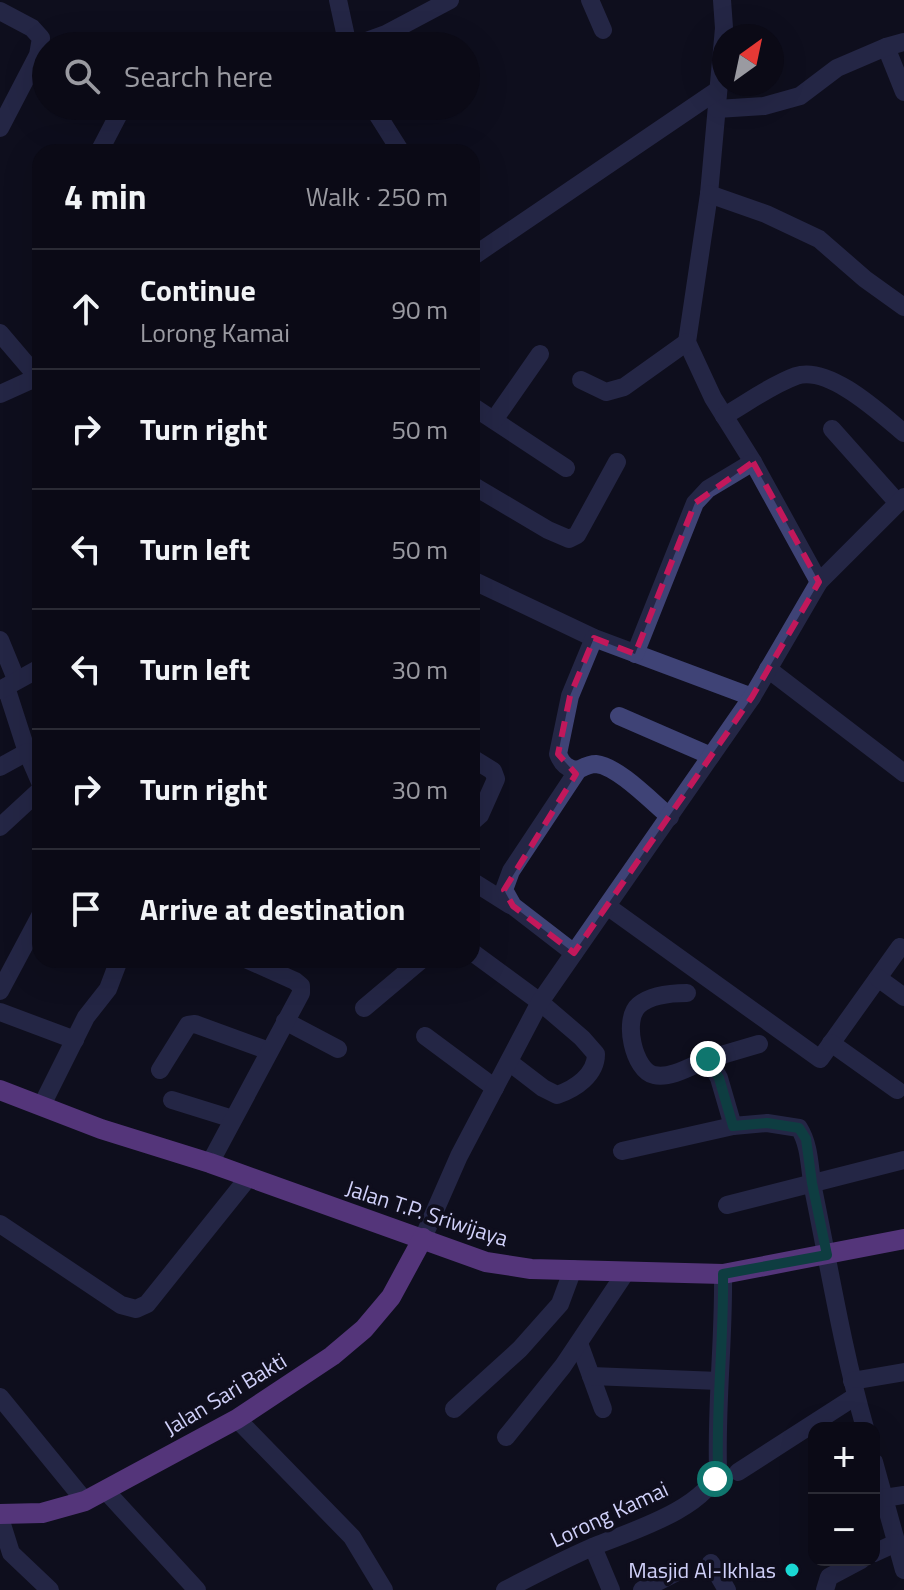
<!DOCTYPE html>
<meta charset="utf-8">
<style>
body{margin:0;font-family:"Titillium Web",sans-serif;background:#191823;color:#f1f3f6}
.controls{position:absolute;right:24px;bottom:24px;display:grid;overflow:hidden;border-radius:16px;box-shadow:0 8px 32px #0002}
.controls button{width:72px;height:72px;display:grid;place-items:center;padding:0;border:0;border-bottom:2px solid #2b2b35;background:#0b0a16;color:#f1f3f6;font:40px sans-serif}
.compass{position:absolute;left:712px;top:24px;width:72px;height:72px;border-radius:50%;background:#0b0a16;box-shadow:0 8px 32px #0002;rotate:33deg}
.stop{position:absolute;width:24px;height:24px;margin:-18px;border:6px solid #0f766e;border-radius:50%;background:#fff}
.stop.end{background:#0f766e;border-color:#fff;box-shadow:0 2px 8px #0008}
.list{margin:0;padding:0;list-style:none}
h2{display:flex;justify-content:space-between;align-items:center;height:104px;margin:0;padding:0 32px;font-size:34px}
h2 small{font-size:26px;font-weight:400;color:#9a9aa1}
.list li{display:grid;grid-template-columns:52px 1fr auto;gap:24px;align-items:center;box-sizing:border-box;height:120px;padding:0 32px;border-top:2px solid #2b2b35}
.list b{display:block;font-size:30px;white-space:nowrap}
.list p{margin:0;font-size:26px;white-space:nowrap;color:#9a9aa1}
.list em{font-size:26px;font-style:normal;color:#9a9aa1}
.icon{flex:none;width:44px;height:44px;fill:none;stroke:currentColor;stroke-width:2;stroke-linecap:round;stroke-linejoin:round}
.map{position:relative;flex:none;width:904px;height:1590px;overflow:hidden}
.search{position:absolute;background:#0b0a16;box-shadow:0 8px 32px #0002;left:32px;top:32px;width:448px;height:88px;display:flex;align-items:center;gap:20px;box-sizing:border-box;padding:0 28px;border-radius:44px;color:#9a9aa1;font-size:30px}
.panel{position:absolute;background:#0b0a16;box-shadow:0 8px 32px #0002;left:32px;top:144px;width:448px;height:824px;border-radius:24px}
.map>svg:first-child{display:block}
</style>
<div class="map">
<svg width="904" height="1590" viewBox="0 0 904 1590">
<rect width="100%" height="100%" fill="#0f0e1d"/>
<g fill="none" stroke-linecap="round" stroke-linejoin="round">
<!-- minor -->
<g stroke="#3f4376" stroke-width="18">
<path d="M 338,0 L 348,46"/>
<path d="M 590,0 L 603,30"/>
<path d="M 722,0 L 724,28 L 709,194 L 687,342 L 713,398 L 753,462 L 819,582"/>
<path d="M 0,11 L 32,28 L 41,38 L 38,55 L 0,128"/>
<path d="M 353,46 L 386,34 L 450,0"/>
<path d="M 886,47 L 904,92"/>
<path d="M 179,106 L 187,110"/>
<path d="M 372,106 L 401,152"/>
<path d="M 717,109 L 764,106 L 800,96 L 837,68 L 886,47 L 904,42"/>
<path d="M 99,152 L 123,106"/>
<path d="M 709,194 L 766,214 L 819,239 L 865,279 L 904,307"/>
<path d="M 472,257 L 718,90"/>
<path d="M 0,333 L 40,380"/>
<path d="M 581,380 L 606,392 L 624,387 L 687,342"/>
<path d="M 0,394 L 40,376"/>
<path d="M 472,406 L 566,468"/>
<path d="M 724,416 C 747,403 771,385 796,376 C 829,365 880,413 904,433"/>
<path d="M 494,420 L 540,354"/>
<path d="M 832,429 L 898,503"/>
<path d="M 472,485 L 548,530 L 569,539 L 577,535 L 617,462"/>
<path d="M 472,580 L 594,638 L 752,697"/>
<path d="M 0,640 L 16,679"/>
<path d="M 635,654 L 695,503 L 708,489 L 753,462"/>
<path d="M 768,669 L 904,773"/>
<path d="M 6,687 L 27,752 L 40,782"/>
<path d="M 0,690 L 40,668"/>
<path d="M 619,716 L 711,756"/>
<path d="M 472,758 L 493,771 L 496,779 L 480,815 L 472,822"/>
<path d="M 0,767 L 27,752"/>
<path d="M 578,770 C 567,769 562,764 558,754 L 570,696 L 594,638"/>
<path d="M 0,827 L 40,790"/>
<path d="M 472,881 L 510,905"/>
<path d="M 607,906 L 820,1059 L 900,947"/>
<path d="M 472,952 L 540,1002 L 582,1038 L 596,1054 C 596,1075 575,1089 557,1095 L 543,1088 L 509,1062"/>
<path d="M 574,953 L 513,906 L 504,890 L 511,871 L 578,770 C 584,767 589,764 596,764 C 618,766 653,803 670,817"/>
<path d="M 878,978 L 904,997"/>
<path d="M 0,991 L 40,916"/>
<path d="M 687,993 C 672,993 651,995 639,1005 C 622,1019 634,1071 654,1075 C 671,1079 693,1065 708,1059 L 719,1078 L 733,1126 L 767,1123 L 799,1128 C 811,1147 809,1171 814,1193 C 830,1271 843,1351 865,1428"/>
<path d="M 364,1008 L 421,960"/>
<path d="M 0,1012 L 75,1040"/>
<path d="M 285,1021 L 338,1049"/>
<path d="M 425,1036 L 495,1088"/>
<path d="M 831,1043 L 897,1090"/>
<path d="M 708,1059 L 759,1044"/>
<path d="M 160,1070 L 188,1025 L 195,1024 L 269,1051"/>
<path d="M 172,1100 L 233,1119"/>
<path d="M 42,1105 L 86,1017 L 108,989 L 119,960"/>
<path d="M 622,1151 L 733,1126"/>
<path d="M 210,1163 L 301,993 L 301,986 L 295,981 L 248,960"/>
<path d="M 727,1205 L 904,1160"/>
<path d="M 0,1224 L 121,1305 L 136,1309 L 147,1304 L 248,1178"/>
<path d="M 423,1238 L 459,1156 L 540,1002 L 752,697 L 819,582 L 904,497"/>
<path d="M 579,1343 L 603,1409"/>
<path d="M 591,1376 L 719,1381"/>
<path d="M 852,1381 L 904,1372"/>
<path d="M 0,1397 L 85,1501"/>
<path d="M 454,1409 L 520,1349 L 560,1304 L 573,1269"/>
<path d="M 237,1419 L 352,1537 L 384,1590"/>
<path d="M 506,1437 L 563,1366 L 626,1272"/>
<path d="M 874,1462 L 904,1570"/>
<path d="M 738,1472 L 856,1396"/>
<path d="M 105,1490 L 197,1590"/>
<path d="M 884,1498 L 904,1495"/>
<path d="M 0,1518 L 11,1553 L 50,1590"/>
<path d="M 593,1547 L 611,1590"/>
<path d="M 874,1553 L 896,1543"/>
<path d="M 711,1563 L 727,1590"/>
<path d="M 505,1590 C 535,1575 564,1559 595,1546 C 629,1532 708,1508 718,1469 C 716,1403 724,1339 723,1274"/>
<path d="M 642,1590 L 675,1573"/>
<path d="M 825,1590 L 829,1577 L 861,1560"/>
</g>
<!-- major -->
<g stroke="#a964ec" stroke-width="20">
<path d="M 0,1090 L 101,1129 L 210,1163 L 486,1262 L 531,1269 L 723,1274 L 904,1239"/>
<path d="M 0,1514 L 42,1513 L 85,1501 L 237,1419 L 332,1356 L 364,1329 L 391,1297 L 423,1238"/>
</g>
</g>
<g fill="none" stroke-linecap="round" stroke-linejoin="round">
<!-- route -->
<path stroke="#0f766e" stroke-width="10" d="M 708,1059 L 719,1078 L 733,1126 L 767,1123 L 799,1128 L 806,1139 L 812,1183 L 827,1255 L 723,1274 C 724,1339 716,1403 718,1469 L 715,1479"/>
</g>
<!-- marked area -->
<path d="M0 0H904V1590H0ZM 753,462 L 819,582 L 752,697 L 574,953 L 513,906 L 504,890 L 576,774 L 558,754 L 570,696 L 594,638 L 635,654 L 695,503 Z" fill="#0f0e1d" fill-opacity=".55" fill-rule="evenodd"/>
<path fill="none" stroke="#c2185b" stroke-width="6" stroke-dasharray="16 10" stroke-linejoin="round" d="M 753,462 L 819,582 L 752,697 L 574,953 L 513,906 L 504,890 L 576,774 L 558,754 L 570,696 L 594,638 L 635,654 L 695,503 Z"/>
<!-- markers -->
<circle fill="#1bdad6" stroke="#0f0e1d" stroke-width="3" cx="792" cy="1570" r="8"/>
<g text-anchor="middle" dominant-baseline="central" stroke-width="7" stroke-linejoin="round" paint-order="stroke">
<!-- street labels -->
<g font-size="22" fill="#d0d0f9" stroke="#0f0e1d">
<text transform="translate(427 1213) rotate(18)">Jalan T.P. Sriwijaya</text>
<text transform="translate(225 1394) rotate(-31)">Jalan Sari Bakti</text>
<text transform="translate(609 1514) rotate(-25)">Lorong Kamai</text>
</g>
<!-- poi labels -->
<g font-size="22" fill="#d0d0f9" stroke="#0f0e1d" text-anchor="end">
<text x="776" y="1570">Masjid Al-Ikhlas</text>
</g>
</g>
</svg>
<div class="controls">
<button>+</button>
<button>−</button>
</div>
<svg class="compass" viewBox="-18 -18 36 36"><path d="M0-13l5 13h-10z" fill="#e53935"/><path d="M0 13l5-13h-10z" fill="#9a9aa1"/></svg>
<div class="stop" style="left:715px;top:1479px"></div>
<div class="stop end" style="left:708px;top:1059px"></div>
<div class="search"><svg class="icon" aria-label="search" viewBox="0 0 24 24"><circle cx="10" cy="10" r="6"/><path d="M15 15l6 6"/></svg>Search here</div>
<section class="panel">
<h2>4 min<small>Walk · 250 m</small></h2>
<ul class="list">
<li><svg class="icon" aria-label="ahead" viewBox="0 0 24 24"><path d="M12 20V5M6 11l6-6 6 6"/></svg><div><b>Continue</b><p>Lorong Kamai</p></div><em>90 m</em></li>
<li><svg class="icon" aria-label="right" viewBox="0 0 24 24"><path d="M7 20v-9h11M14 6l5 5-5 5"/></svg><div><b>Turn right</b></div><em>50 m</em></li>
<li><svg class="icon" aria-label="left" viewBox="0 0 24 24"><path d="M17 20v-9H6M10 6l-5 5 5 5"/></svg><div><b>Turn left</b></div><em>50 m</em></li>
<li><svg class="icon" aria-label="left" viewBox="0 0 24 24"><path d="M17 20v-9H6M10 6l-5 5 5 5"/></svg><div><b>Turn left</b></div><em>30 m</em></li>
<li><svg class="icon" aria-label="right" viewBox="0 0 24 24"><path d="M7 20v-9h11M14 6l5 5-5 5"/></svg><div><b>Turn right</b></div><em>30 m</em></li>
<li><svg class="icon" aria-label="arrive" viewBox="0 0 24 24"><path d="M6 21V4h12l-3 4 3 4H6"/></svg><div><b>Arrive at destination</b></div></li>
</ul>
</section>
</div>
